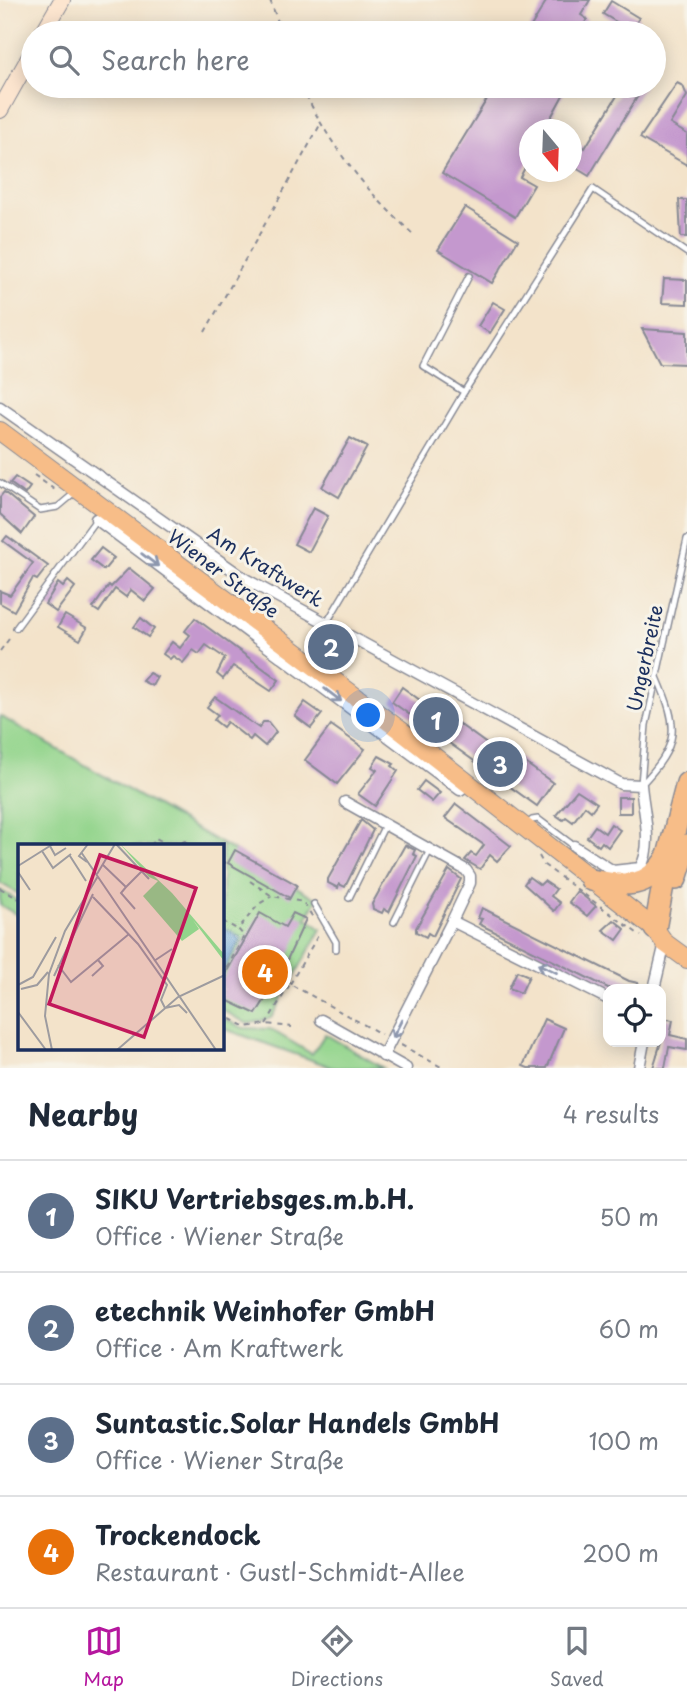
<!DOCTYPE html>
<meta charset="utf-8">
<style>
body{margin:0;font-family:"Playpen Sans",sans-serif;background:#f6f6f7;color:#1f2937}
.controls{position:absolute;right:21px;bottom:21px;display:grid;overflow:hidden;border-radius:14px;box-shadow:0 4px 18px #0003}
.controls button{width:63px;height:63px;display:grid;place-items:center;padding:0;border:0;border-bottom:2px solid #e0e1e3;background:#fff;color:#1f2937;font:35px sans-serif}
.compass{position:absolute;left:519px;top:119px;width:63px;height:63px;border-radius:50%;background:#fff;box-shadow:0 4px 18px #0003;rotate:161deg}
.you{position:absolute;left:369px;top:716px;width:24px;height:24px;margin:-18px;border:5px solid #fff;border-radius:50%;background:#1a73e8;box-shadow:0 0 0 10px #1a73e833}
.badge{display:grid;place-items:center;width:46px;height:46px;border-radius:50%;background:#b5179e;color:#fff;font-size:23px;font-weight:700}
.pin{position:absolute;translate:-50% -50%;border:4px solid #fff;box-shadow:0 2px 7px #0006}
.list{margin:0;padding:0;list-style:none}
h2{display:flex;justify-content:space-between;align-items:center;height:91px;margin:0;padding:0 28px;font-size:30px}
h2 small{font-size:23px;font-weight:400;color:#747a83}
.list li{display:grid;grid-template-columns:46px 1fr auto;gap:21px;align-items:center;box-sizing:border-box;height:112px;padding:0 28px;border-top:2px solid #e0e1e3}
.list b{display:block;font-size:26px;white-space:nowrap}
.list p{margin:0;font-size:23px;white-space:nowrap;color:#747a83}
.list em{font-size:23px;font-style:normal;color:#747a83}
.icon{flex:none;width:38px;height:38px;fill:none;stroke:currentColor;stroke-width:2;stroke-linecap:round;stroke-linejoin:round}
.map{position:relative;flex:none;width:687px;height:1068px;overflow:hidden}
.search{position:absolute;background:#fff;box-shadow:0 4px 18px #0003;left:21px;right:21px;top:21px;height:77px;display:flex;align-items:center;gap:18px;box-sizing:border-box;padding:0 24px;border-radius:38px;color:#747a83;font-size:26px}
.sheet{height:539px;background:#fff}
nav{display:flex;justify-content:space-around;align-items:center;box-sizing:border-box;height:98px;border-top:2px solid #e0e1e3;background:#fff;font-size:19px;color:#747a83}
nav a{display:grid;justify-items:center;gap:4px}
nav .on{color:#b5179e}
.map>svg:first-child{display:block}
</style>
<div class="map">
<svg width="687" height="1068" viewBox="0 0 687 1068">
<rect width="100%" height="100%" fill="#f7f3e8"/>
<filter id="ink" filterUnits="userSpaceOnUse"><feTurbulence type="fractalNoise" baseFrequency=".0143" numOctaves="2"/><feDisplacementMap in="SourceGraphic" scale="14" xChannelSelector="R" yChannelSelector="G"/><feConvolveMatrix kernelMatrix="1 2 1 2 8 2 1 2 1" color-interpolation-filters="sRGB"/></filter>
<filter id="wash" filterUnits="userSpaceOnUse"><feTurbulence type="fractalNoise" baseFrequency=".00686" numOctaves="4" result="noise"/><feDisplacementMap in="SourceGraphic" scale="28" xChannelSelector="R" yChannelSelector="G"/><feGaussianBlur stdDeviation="1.57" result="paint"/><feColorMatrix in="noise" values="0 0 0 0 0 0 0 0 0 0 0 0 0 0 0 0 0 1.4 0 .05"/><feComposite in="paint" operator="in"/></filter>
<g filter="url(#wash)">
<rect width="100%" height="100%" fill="#f3e3ca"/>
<!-- green -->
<g fill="#92d48b" stroke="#568274" stroke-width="2">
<path d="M 0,716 L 317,899 L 307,918 L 321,929 L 271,1018 L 248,1024 L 222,1010 L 222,846 L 19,846 L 19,894 L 0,883 Z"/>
<path d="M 0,890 L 19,901 L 19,916 L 0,905 Z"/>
<path d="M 222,1018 L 243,1028 L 270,1029 L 312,1054 L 325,1034 L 383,1068 L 334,1068 L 222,1028 Z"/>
</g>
<!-- water -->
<path fill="#6ba5da" stroke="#436a9c" stroke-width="2" d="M 222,927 L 242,938 L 225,968 L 222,967 Z"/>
<g id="blocks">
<!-- building -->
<g fill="#c498ce">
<path d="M 547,0 L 590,0 L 581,15 L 587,19 L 580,33 L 527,33 Z"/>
<path d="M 611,1 L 639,18 L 636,23 L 653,33 L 635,33 L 603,14 Z"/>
<path d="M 677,83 L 683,86 L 687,96 L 670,124 L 687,134 L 687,165 L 640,138 Z"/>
<path d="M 495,86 L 568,86 L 549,121 L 564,130 L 529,130 L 529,160 L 520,177 L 534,185 L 515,217 L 442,173 Z"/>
<path d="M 623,86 L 644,86 L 589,176 L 571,165 L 571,139 L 585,148 Z"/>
<path d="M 679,200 L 687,200 L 687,237 L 681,237 Z"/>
<path d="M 465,207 L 518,240 L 492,283 L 438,250 Z"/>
<path d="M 664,279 L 687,280 L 687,304 L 662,303 Z"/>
<path d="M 493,302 L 505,309 L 490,333 L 478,326 Z"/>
<path d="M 642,329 L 687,332 L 687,364 L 660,363 Z"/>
<path d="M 350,438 L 367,447 L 339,497 L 322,487 Z"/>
<path d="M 15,477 L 30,487 L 25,494 L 10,483 Z"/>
<path d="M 4,492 L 34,517 L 22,534 L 0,514 L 0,497 Z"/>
<path d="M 313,508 L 328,516 L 309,552 L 294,544 Z"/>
<path d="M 7,536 L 48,566 L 37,580 L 33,578 L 14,611 L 0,603 L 0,591 L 10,595 L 33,563 L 3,541 Z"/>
<path d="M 101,548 L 114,558 L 104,570 L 91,560 Z"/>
<path d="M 129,568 L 155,589 L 145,601 L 131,590 L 126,597 L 115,589 L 99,612 L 93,608 L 109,585 L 111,587 Z"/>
<path d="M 68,581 L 75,587 L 56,612 L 45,604 L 58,583 L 63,587 Z"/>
<path d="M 65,615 L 87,628 L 80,640 L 58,627 Z"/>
<path d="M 141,618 L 154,629 L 148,637 L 134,627 Z"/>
<path d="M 195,618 L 279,680 L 271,691 L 233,666 L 223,679 L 217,674 L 225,658 L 206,645 L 199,654 L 193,650 L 183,663 L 173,656 L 170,659 L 163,654 L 172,642 L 180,648 L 190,635 L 185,631 Z"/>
<path d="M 323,637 L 344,647 L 339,657 L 318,647 Z"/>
<path d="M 149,673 L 157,677 L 152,686 L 142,681 Z"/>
<path d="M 402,687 L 424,703 L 426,700 L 495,750 L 499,744 L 553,783 L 537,806 L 392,702 Z"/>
<path d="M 215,697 L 259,728 L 263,722 L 268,722 L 276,732 L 265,746 L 253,736 L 250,740 L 227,722 L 223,727 L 214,720 L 218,715 L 207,707 Z"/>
<path d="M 305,702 L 322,714 L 311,728 L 295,716 Z"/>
<path d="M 331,725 L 365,749 L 337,784 L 305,760 Z"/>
<path d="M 379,756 L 394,764 L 392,766 L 398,771 L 375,806 L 358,794 L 377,770 L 372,767 Z"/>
<path d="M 424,781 L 440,793 L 432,802 L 417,790 Z"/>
<path d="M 577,790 L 597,803 L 591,811 L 585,806 L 573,822 L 566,817 L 563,820 L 556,815 Z"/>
<rect x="618" y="797" width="13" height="16"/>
<path d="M 456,804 L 511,846 L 497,861 L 490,855 L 480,869 L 465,860 L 471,853 L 476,856 L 484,845 L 445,818 Z"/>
<path d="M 361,820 L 373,830 L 345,887 L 339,884 L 338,888 L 328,883 L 328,879 Z"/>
<path d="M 611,824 L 620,830 L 608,847 L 602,842 L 599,846 L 587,837 L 595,826 L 605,833 Z"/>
<path d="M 405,845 L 415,850 L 413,854 L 417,856 L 389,912 L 384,909 L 382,913 L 373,909 L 372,904 Z"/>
<path d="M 235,850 L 297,885 L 290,898 L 228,863 Z"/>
<path d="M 449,870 L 461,879 L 433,936 L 428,933 L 426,937 L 416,932 L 416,928 Z"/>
<path d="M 529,877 L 540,885 L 544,881 L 556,889 L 551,896 L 560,903 L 554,911 L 524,884 Z"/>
<path d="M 577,891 L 596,906 L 587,916 L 569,902 Z"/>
<path d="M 482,908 L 629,981 L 638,983 L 634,989 L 610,989 L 479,924 L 482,919 L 478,918 Z"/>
<path d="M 260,913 L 285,927 L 293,913 L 306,919 L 280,975 L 256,1014 L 222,998 L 222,980 Z"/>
<path d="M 614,920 L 625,929 L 617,940 L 603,930 Z"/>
<path d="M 517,971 L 529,976 L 521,993 L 509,988 Z"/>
<path d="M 662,1018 L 673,1020 L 670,1035 L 687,1039 L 687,1050 L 669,1047 L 665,1068 L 653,1068 L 661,1042 Z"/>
<path d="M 544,1019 L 564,1028 L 547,1068 L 528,1068 L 523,1066 Z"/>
</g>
</g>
</g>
<g filter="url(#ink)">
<use href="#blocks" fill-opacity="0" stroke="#878994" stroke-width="2"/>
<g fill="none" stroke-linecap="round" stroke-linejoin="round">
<defs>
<g id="lane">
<path d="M 464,392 L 423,366 L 469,276"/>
<path d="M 0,483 L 40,510 L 58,507 L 77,491"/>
<path d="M 326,624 L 464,392 L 593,189 L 687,253"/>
<path d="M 16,628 L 97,518"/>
<path d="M 641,784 L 646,725 L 687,539"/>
<path d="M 641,785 C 680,744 679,728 657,677"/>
<path d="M 526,826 L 532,820 L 538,819 L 574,846"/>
<path d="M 349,898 L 385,825"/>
<path d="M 314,904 L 336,942 L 336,949"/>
<path d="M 394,922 L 430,850"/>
</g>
<g id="street">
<path d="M 0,407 L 247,580 L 621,784 L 641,785 C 643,810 654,846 640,868 L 613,871 L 574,846"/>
<path d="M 96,519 L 460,790 L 468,784"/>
<path d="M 345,802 L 466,870 L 470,876 L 470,883 L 452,921"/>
<path d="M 654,989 L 665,943"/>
<path d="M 321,1020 L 406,1068"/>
<path d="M 383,1056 L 452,921 L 608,999"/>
<path d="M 639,1068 L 644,1042"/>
</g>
<g id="secondary">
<path d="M 43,33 L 62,0"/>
<path d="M 0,110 L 33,51"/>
</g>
<path id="primary" d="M 0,431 L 400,730 L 655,929 L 665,943 L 687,959"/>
<g id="highway">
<path d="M 676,879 L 687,845"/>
<path d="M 591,880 C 624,886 648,890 667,857"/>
<path d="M 655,929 L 669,852 L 687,783"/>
</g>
</defs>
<!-- lane casing -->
<use href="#lane" stroke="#878994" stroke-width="8"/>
<!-- street casing -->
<use href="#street" stroke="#878994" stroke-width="13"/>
<!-- secondary casing -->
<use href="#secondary" stroke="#878994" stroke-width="18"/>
<!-- primary casing -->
<use href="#primary" stroke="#878994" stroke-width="20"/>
<!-- highway casing -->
<use href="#highway" stroke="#878994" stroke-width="24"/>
<!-- path -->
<g stroke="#878994" stroke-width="2" stroke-dasharray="5 5" stroke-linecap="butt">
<path d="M 270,0 L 282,33"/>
<path d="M 302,86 C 329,146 366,191 415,236"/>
<path d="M 205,332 L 320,125"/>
<path d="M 34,475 L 55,490"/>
<path d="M 0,651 L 12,635"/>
<path d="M 151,846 L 156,838 L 170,846"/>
<path d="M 173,846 L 185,841 L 194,846"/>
<path d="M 539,856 L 544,865 L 641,936"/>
<path d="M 222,861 L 226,863"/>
<path d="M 250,881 L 272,896 L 303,902 L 314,919"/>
<path d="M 0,888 L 19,899"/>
<path d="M 222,921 L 237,929"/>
<path d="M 222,977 L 244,936 L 238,929 L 259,904 L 272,896"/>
<path d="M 290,984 L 320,932"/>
<path d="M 222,1005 L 227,1007"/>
<path d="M 222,1014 L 246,1027 L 266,1024 L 292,1027"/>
<path d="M 266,1024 L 290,984 L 381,1034"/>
<path d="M 401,1045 L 443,1068"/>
</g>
<!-- lane -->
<use href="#lane" stroke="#fff" stroke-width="5"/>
<!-- street -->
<use href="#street" stroke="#fff" stroke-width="10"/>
<!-- secondary -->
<use href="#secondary" stroke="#fce5cf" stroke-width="16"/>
<!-- primary -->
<use href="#primary" stroke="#f7bd88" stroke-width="18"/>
<!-- highway -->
<use href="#highway" stroke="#f7bd88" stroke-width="21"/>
</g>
<!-- one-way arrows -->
<defs><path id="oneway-shaft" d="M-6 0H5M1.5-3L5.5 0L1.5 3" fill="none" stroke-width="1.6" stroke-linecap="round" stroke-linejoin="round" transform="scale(1.75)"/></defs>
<g stroke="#8d97ae">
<use href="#oneway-shaft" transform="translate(150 560) rotate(37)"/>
<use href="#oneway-shaft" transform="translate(333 695) rotate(37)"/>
<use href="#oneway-shaft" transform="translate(547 968) rotate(-154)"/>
<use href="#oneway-shaft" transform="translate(397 1029) rotate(117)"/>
</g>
</g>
<g text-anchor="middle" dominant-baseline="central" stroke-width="6" stroke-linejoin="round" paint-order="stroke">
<!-- street labels -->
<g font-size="19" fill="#1b2f5e" stroke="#f7f3e8">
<text transform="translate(266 566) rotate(32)">Am Kraftwerk</text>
<text transform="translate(224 573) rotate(37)">Wiener Straße</text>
<text transform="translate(644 658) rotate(-78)">Ungerbreite</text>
</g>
</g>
<!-- overview -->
<g transform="translate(18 844)">
<rect width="206" height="206" fill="#f3e3ca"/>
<path d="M 102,0 L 154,49 L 206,110 L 206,117 L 175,76 L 181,85 L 164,97 L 125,52 L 140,37 L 131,33 Z" fill="#92d48b"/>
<path fill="none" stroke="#9d9b9f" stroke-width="2" d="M 98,0 L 131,35M 32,2 L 37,11 L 48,4M 24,7 L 35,24 L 53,10M 63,8 L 198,206M 52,12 L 68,37M 69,18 L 61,12 L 70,0M 84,20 L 108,43 L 124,27M 0,22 L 35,0M 0,28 L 12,46M 79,30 L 97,0M 108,43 L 103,49 L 117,65M 75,53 L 120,100 L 149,141 L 143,156 L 147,164M 136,117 L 154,105M 40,121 L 53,138 L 111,90M 36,132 L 75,50M 74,132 L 85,122 L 80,116M 0,141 L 15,133 L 38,93M 3,145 L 19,141 L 30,128M 147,164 L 161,161 L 169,169M 0,168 L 28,206M 34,206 L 27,172 L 31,130 L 47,87 L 80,32M 99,206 L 160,153 L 207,131"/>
<path fill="#c2185b" fill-opacity="0.15" stroke="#c2185b" stroke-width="3.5" d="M 82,11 L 178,44 L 126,193 L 31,160 Z"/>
<rect width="206" height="206" fill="none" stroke="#1b2f5e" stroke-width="3.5"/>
</g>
</svg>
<div class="controls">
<button><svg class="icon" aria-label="locate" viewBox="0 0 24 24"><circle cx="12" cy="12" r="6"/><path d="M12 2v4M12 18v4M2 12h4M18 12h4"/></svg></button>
</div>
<svg class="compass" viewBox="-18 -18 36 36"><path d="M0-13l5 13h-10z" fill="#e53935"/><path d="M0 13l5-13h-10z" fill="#747a83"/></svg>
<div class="you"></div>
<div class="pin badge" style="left:436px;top:720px;background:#5c6f8a">1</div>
<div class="pin badge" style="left:331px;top:647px;background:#5c6f8a">2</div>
<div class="pin badge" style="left:500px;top:764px;background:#5c6f8a">3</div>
<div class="pin badge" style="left:265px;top:972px;background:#e8710a">4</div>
<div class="search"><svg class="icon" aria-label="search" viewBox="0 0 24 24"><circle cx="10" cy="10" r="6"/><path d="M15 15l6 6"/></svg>Search here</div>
</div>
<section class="sheet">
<h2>Nearby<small>4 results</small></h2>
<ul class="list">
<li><span class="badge" style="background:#5c6f8a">1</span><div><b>SIKU Vertriebsges.m.b.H.</b><p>Office · Wiener Straße</p></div><em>50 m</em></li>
<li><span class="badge" style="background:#5c6f8a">2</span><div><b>etechnik Weinhofer GmbH</b><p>Office · Am Kraftwerk</p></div><em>60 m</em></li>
<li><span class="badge" style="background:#5c6f8a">3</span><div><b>Suntastic.Solar Handels GmbH</b><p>Office · Wiener Straße</p></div><em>100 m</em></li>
<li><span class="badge" style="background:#e8710a">4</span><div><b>Trockendock</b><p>Restaurant · Gustl-Schmidt-Allee</p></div><em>200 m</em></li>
</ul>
</section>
<nav>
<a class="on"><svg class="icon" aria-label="map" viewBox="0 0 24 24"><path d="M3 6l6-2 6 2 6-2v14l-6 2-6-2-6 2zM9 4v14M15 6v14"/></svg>Map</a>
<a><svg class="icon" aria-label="directions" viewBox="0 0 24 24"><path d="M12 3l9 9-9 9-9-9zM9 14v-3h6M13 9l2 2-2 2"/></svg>Directions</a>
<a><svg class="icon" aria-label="saved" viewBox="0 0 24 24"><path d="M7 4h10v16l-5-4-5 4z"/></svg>Saved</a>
</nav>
